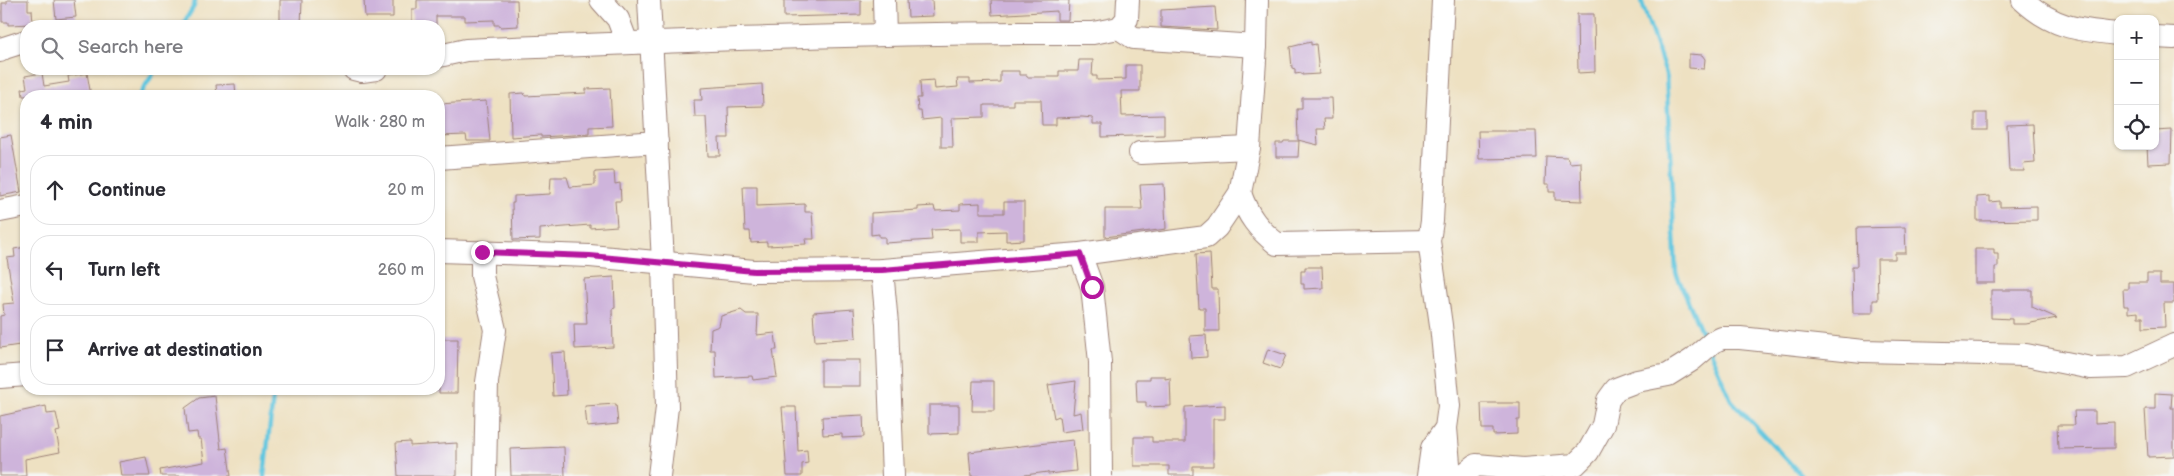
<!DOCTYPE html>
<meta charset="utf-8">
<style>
body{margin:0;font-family:"Balsamiq Sans",sans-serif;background:#f7f7f7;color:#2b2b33}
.controls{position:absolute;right:15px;top:15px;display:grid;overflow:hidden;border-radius:10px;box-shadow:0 1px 4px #0004}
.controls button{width:45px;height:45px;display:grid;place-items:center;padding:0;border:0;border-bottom:1px solid #e1e1e2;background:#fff;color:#2b2b33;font:25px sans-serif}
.stop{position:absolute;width:15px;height:15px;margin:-11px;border:4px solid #b5179e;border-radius:50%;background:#fff}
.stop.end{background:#b5179e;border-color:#fff;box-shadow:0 1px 5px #0008}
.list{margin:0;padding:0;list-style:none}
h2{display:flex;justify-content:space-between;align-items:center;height:65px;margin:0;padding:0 20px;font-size:21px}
h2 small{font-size:16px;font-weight:400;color:#7c7c81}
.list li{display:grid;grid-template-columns:32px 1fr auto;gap:15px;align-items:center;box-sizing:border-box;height:70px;margin:0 10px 10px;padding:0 10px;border:1px solid #e1e1e2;border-radius:20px}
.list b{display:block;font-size:19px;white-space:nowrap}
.list em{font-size:16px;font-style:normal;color:#7c7c81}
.icon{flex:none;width:28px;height:28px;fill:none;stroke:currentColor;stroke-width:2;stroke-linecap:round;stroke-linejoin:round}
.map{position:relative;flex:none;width:2174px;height:476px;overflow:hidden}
.search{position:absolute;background:#fff;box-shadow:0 1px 4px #0004;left:20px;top:20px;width:425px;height:55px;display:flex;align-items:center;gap:12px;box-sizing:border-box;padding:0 18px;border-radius:20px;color:#7c7c81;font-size:19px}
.panel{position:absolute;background:#fff;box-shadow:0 1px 4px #0004;left:20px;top:90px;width:425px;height:305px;border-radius:20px}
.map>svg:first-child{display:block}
</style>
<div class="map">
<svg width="2174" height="476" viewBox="0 0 2174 476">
<rect width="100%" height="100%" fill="#f6f6f2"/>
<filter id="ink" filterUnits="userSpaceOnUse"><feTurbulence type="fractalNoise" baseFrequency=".02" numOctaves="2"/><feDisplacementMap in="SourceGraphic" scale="10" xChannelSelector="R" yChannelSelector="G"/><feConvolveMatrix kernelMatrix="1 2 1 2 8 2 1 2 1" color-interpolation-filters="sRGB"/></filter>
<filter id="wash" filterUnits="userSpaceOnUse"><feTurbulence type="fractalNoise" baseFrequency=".0096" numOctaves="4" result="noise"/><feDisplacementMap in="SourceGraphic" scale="20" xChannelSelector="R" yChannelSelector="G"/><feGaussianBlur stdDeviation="1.12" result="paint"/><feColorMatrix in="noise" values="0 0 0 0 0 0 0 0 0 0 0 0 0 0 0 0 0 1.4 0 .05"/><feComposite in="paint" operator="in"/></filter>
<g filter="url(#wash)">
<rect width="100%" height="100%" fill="#eee1c2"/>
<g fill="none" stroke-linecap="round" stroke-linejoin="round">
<!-- stream -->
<g stroke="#61c6df" stroke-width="4.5">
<path d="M 1641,0 L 1666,74 L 1676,273 L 1705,340"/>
<path d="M 182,26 L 194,6 L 195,0"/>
<path d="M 139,96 L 156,69"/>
<path d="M 1710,352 L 1731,400 L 1802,476"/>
<path d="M 264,476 L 274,389"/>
</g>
</g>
<g id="blocks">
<!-- building -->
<g fill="#ceb4db">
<path d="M 7,0 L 28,0 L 28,10 L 32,10 L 33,24 L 8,25 L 8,22 L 2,22 L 2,3 L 7,3 Z"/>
<path d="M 54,0 L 74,0 L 76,17 L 56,19 Z"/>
<path d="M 280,0 L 302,0 L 301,26 L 280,26 Z"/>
<path d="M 364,0 L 393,0 L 393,17 L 365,17 Z"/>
<path d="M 417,0 L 517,0 L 518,26 L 500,27 L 500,25 L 494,25 L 494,20 L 465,21 L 465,16 L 436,16 L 436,26 L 412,26 L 412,9 L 417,9 Z"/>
<path d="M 784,0 L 861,0 L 861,15 L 784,17 Z"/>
<path d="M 907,0 L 932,0 L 933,16 L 908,17 Z"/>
<path d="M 991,0 L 1069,0 L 1068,20 L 1057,20 L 1057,11 L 992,15 Z"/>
<path d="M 1215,7 L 1217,30 L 1161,27 L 1161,10 Z"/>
<path d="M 1577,14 L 1594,14 L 1595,72 L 1578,73 Z"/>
<path d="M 1311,42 L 1311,45 L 1316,44 L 1319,74 L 1302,75 L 1302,73 L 1295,74 L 1295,69 L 1292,68 L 1290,47 Z"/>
<path d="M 1689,54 L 1702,55 L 1705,59 L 1704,69 L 1689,68 Z"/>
<path d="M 1079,60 L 1093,60 L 1092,76 L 1097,76 L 1097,80 L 1126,79 L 1126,65 L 1140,65 L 1140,91 L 1121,91 L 1122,116 L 1164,115 L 1164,135 L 1102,137 L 1102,124 L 1093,124 L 1093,118 L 1082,117 L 1056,118 L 1056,125 L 1042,125 L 1041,100 L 1013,100 L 1013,105 L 984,105 L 984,117 L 952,118 L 953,147 L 941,147 L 941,118 L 922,120 L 921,111 L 918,111 L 917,98 L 921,98 L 920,81 L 934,80 L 935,89 L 958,87 L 957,79 L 970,79 L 970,83 L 1000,82 L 1000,71 L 1019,71 L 1019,75 L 1027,75 L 1027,77 L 1059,77 L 1059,71 L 1078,71 Z"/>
<path d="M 42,73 L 44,86 L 69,82 L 68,76 L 87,73 L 91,96 L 23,96 L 22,89 L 27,88 L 25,76 Z"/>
<path d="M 235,84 L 236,96 L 217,96 L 216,85 Z"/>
<path d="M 762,84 L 763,106 L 728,107 L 729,138 L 719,138 L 720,156 L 708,156 L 706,117 L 695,117 L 694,100 L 702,100 L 701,88 Z"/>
<path d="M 610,88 L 612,126 L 589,127 L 589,134 L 541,137 L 541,135 L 511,137 L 510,94 L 524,93 L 525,96 L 586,93 L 586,89 Z"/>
<path d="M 1302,98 L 1331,98 L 1332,119 L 1324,119 L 1325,129 L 1317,129 L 1318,145 L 1298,140 L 1297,109 L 1302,109 Z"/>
<path d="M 486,101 L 490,141 L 467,141 L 466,135 L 439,136 L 439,104 Z"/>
<rect x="1975" y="113" width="12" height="17"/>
<path d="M 2033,124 L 2035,163 L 2023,164 L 2024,171 L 2009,171 L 2007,125 Z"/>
<path d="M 2172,130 L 2171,163 L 2148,164 L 2147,146 L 2155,146 L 2155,131 Z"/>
<path d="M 1478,131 L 1536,131 L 1537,158 L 1479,159 Z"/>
<path d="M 11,135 L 21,192 L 0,196 L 0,137 Z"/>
<path d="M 1284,141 L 1299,141 L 1298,157 L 1276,157 L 1276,143 L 1283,143 Z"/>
<path d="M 1546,156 L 1567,157 L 1570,163 L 1581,162 L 1582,201 L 1555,200 L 1555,192 L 1549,192 L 1549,184 L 1545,184 Z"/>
<path d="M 614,171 L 615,184 L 620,183 L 621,201 L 615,201 L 617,226 L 590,228 L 590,225 L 540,229 L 540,239 L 513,240 L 512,203 L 514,203 L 514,196 L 550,194 L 551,177 L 567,177 L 570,187 L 595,185 L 595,172 Z"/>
<path d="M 1164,184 L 1166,229 L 1105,237 L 1105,209 L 1142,209 L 1140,185 Z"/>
<path d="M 743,186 L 757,186 L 757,206 L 805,204 L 805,212 L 812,212 L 814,239 L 805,239 L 806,244 L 767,246 L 767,242 L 751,243 L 750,231 L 745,231 Z"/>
<path d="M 1990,196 L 1990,202 L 2000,201 L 2000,207 L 2037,206 L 2037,220 L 1977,221 L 1977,197 Z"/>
<path d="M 1004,202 L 1024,202 L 1024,240 L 1006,241 L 1006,231 L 979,232 L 979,242 L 960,242 L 960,229 L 931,230 L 932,240 L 885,243 L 885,237 L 879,237 L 879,234 L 871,235 L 871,213 L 918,210 L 918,207 L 934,206 L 935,211 L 960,210 L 960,204 L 980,203 L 980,213 L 1004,213 Z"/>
<path d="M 1905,227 L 1906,253 L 1895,253 L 1895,259 L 1877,259 L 1878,300 L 1873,300 L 1873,313 L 1853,313 L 1852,266 L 1857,266 L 1856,228 Z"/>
<path d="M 26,247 L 26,344 L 0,348 L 0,316 L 4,315 L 3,304 L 14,303 L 7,258 L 15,257 L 14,249 Z"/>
<path d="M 1975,249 L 1994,249 L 1994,254 L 1998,254 L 1998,267 L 1995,267 L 1995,283 L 1975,283 Z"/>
<path d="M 1210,253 L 1212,289 L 1218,289 L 1219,331 L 1205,331 L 1205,308 L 1199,308 L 1196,254 Z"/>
<path d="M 1305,267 L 1322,267 L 1323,288 L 1304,289 L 1304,284 L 1301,284 L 1301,271 L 1305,271 Z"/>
<path d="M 2147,274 L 2160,274 L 2160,284 L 2174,284 L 2174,303 L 2164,303 L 2165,327 L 2143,328 L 2143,317 L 2138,317 L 2138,312 L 2128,313 L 2128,306 L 2124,306 L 2123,289 L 2128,289 L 2128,282 L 2147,282 Z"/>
<path d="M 614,277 L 615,308 L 612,309 L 613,347 L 575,349 L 574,324 L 587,324 L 584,279 Z"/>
<path d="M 1991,290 L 2032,290 L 2032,307 L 2057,318 L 2026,324 L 2012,324 L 2012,319 L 1991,318 Z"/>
<path d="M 854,309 L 856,338 L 815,341 L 813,312 Z"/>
<path d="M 741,310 L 746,314 L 758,314 L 757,335 L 775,333 L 777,350 L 773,350 L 777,377 L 753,380 L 752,376 L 716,378 L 715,350 L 710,350 L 711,329 L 719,326 L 721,316 Z"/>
<path d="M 1206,335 L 1207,357 L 1191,358 L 1190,336 Z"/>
<path d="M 439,339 L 458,339 L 457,393 L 439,393 Z"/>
<path d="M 1268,349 L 1286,355 L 1280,369 L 1263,363 Z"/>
<path d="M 565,352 L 567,395 L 553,396 L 551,353 Z"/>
<rect x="821" y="360" width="39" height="26"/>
<path d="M 1150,376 L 1165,376 L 1165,379 L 1170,378 L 1171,406 L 1146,407 L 1146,402 L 1137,402 L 1136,379 L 1150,379 Z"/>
<path d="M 973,381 L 994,381 L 994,411 L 972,411 Z"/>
<path d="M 1076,381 L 1073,414 L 1081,412 L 1083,429 L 1061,432 L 1059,416 L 1054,418 L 1048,385 Z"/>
<path d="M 2155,393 L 2172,394 L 2171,408 L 2174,408 L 2174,456 L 2148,457 L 2145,409 L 2155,409 Z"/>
<path d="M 215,396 L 221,449 L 227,448 L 231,476 L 161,476 L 160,470 L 204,462 L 201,439 L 198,439 L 197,432 L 188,433 L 185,408 L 199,398 Z"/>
<path d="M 1481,403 L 1520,403 L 1520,420 L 1517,420 L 1517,434 L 1493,435 L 1493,429 L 1482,429 Z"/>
<path d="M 616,404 L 618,424 L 587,427 L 585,406 Z"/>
<path d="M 929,405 L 959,405 L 959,433 L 929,434 Z"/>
<path d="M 1225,405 L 1225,419 L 1213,419 L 1213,466 L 1193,466 L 1193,475 L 1169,475 L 1169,466 L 1134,466 L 1134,437 L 1152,437 L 1152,442 L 1185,442 L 1185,407 Z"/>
<path d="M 46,406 L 47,414 L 56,413 L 60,431 L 56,432 L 60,452 L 25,459 L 26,476 L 0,476 L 0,416 Z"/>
<path d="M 782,407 L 796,407 L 798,451 L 807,450 L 808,463 L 802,464 L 802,476 L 787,476 Z"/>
<path d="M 2074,411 L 2095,411 L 2095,423 L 2114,422 L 2114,448 L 2058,449 L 2057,425 L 2075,425 Z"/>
<path d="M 863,415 L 864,437 L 842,438 L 842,434 L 823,435 L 822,417 Z"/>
<path d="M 1073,440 L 1076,471 L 1048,474 L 1048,472 L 1017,476 L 971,476 L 969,452 Z"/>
<path d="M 410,442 L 410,446 L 457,443 L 457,476 L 398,476 L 396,443 Z"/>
<path d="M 564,447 L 565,476 L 511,476 L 510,449 Z"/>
<path d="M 146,457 L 150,476 L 121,476 L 119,462 Z"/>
</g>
</g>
</g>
<g filter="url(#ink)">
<use href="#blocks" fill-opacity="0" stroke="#9c8076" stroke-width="1"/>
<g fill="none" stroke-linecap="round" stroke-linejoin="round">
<defs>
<g id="minor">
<path d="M 601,0 L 618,19 L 627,43"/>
<path d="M 649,0 L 663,262 L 667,407 L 659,476"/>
<path d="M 884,0 L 885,34"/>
<path d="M 2023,0 C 2053,28 2079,30 2118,34"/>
<path d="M 1119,28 L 1134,38 L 1256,46"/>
<path d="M 2155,37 L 2174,38"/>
<path d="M 0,51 L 4,48 L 26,41"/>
<path d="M 439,56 L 466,50 C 675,41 884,32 1093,33 L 1119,28 L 1127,19 L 1128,0"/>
<path d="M 354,69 L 362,71 L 376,69"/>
<path d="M 1140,153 L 1249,148"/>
<path d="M 439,158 L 657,142"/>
<path d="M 1240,193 C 1248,216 1258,229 1277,244 L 1429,241"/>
<path d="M 0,211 L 26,206"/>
<path d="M 439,251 L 590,256 L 754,271 L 882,270 L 1080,254 L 1206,237 L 1217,227 L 1240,193 L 1249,148 L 1256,46 L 1257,0"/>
<path d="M 482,252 L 482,276 L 495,330 L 487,382 L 485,476"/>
<path d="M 1080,254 L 1092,287 L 1100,362 L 1101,476"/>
<path d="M 882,270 L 887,324 L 893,476"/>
<path d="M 0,377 L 26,375"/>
<path d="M 1446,428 L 1450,476"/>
<path d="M 1428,476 L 1432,448 L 1446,428 L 1449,406 L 1441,325 L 1429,241 L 1432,221 L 1443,0"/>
<path d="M 1462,476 L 1476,465 L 1523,469 L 1575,465 L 1588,452 L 1603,425 L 1608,400 L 1616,389 L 1637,381 L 1668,375 L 1692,360 L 1713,342 L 1722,338 L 1740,338 L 1863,351 L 2026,355 L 2091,368 L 2127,367 L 2174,345"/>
</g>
</defs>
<!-- minor casing -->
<use href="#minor" stroke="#9c8076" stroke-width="24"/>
<!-- minor -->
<use href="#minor" stroke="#fff" stroke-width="22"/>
</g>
</g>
<g fill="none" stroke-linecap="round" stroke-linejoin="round" filter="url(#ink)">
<!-- route -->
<path stroke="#b5179e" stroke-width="6" d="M 482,252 L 590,256 L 754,271 L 882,270 L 1080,254 L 1092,287"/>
</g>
</svg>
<div class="controls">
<button>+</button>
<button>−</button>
<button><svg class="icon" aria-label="locate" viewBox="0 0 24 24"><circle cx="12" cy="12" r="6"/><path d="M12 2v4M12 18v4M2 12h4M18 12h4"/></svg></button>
</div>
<div class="stop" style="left:1092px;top:287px"></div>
<div class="stop end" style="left:482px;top:252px"></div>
<div class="search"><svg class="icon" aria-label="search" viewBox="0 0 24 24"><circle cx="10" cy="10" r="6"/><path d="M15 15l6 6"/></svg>Search here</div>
<section class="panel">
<h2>4 min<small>Walk · 280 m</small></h2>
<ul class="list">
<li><svg class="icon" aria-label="ahead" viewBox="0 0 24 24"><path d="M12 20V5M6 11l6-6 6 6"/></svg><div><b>Continue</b></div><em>20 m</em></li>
<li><svg class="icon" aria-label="left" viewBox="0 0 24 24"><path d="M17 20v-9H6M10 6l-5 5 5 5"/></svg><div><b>Turn left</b></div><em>260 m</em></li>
<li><svg class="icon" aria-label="arrive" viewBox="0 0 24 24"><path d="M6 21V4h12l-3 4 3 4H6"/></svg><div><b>Arrive at destination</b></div></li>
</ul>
</section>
</div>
